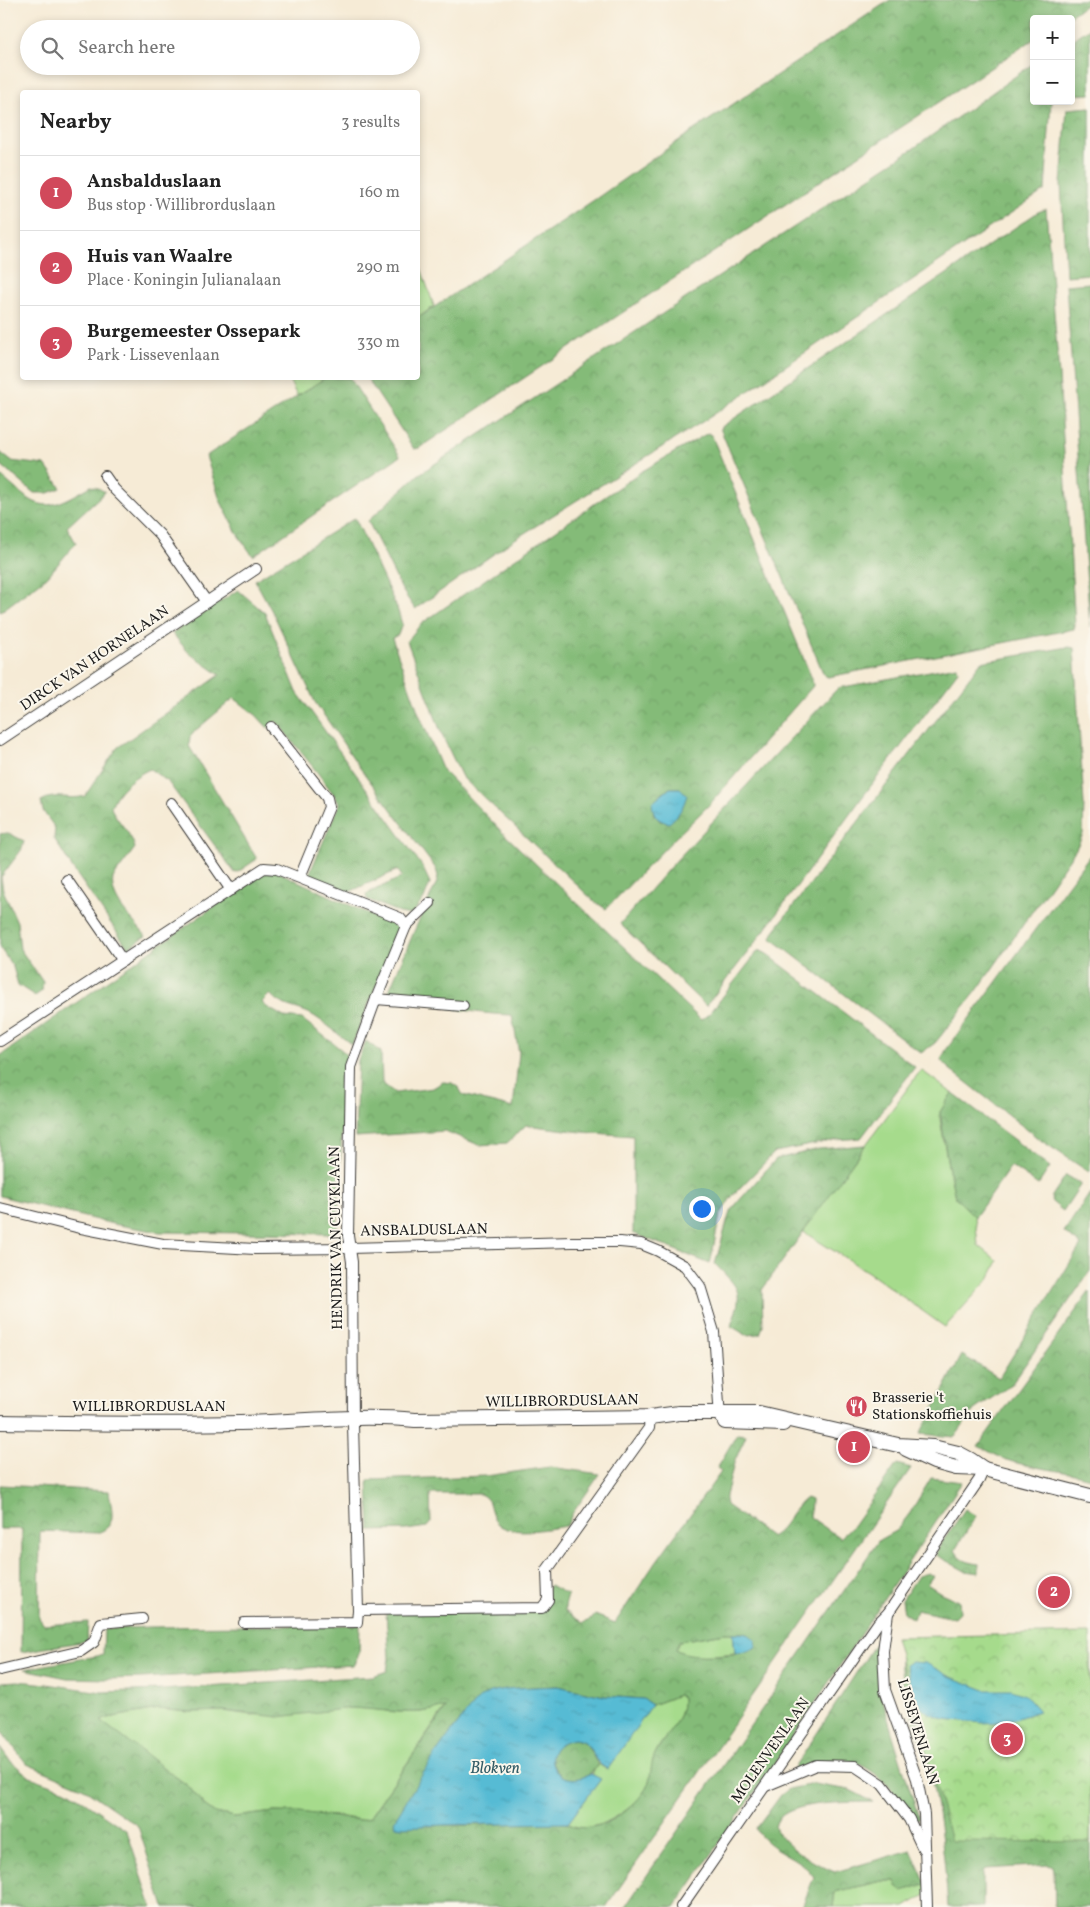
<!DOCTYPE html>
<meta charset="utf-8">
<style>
body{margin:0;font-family:Vollkorn,serif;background:#f6f6f6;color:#222}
.controls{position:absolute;right:15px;top:15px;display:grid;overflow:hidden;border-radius:5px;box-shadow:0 2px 8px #0003}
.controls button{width:45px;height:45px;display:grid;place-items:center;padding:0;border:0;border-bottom:1px solid #e0e0e0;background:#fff;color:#222;font:25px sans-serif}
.you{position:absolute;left:701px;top:1208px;width:18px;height:18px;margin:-12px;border:4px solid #fff;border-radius:50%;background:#1a73e8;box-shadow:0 0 0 8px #1a73e833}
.badge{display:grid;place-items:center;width:32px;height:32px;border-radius:50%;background:#d1495b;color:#fff;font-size:16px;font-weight:700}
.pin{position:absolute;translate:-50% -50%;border:2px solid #fff;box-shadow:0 1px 5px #0006}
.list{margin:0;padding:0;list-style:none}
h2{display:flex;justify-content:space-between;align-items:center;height:65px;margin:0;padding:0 20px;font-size:21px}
h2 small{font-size:16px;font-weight:400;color:#767676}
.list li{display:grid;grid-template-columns:32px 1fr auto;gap:15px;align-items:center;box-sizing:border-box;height:75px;padding:0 20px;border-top:1px solid #e0e0e0}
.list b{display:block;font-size:19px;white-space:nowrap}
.list p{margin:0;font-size:16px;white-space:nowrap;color:#767676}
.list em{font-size:16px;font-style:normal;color:#767676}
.icon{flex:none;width:28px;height:28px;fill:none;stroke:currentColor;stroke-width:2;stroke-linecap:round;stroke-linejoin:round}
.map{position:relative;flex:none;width:1090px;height:1907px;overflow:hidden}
.search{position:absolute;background:#fff;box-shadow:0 2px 8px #0003;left:20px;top:20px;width:400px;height:55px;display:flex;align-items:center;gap:12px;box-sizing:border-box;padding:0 18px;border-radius:28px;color:#767676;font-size:19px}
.panel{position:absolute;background:#fff;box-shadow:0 2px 8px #0003;left:20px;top:90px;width:400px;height:290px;border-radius:5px}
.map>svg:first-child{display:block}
</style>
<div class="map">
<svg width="1090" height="1907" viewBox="0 0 1090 1907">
<defs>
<pattern id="forest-crowns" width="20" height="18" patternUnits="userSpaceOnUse" patternTransform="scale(1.25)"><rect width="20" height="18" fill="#84bb78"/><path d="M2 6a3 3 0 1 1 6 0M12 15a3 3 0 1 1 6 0" fill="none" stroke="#71a067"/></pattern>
<pattern id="park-crowns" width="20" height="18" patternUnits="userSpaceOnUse" patternTransform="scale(1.25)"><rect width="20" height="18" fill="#a6db8c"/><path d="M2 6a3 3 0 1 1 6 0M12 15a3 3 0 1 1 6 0" fill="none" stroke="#8ebb78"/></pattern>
<pattern id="water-ripples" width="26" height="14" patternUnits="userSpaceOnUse" patternTransform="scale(1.25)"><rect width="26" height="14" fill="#56bbd4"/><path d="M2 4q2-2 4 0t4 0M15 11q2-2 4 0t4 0" fill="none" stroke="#4aa0b5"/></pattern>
</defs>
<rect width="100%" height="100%" fill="#fbf7ec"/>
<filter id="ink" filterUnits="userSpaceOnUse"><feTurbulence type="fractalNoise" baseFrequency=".02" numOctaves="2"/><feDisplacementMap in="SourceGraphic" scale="10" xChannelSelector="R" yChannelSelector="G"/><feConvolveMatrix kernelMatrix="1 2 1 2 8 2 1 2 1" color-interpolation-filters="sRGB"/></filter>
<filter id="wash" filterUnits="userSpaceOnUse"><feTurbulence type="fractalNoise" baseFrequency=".0096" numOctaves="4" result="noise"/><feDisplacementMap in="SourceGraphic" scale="20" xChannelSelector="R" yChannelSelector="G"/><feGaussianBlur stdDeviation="1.12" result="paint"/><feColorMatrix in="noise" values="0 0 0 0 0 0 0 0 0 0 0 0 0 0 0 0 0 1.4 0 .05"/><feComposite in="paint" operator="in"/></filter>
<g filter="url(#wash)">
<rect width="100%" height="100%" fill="#f6ebd6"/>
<!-- green -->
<g fill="#a6db8c" stroke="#617c54">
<path d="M 418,260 L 434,306 L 418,318 Z"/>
<path d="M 288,378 L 325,378 L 297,396 Z"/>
<path d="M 921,1070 L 952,1093 L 940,1112 L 940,1119 L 948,1165 L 955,1197 L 975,1217 L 978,1245 L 998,1261 L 989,1279 L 945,1327 L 868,1272 L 802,1231 Z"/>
<path d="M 725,1633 L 733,1633 L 735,1653 C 720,1654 685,1660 676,1649 L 679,1641 Z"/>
<path d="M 678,1695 L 682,1697 C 684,1718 669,1731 658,1748 C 651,1761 653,1776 646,1789 C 635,1809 590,1839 568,1823 L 600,1780 L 592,1774 L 598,1764 L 606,1769 L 652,1705 Z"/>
<path d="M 446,1707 L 369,1818 L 360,1820 L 338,1816 L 274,1812 L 235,1817 L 215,1813 L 204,1805 L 188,1786 L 100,1721 L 108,1718 L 158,1709 L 190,1712 L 224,1711 L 251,1715 L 351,1708 L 372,1709 L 395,1712 L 421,1712 Z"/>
<path d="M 882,1881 L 895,1881 L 898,1888 L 926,1884 L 929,1893 L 905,1907 L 833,1907 L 835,1892 Z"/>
</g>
<!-- forest -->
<g fill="url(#forest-crowns)" stroke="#506c4a" fill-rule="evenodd">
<path d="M 890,0 L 1090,0 L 1090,2 L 1065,19 L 1034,19 L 1034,39 L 419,448 L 414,449 L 367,378 L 418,378 L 418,318 L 597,198 L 691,132 Z"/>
<path d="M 1090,28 L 1090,94 L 1071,95 L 1071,70 L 1075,38 Z"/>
<path d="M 1034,63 L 1034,101 L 1051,101 L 1045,190 L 710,417 L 515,539 L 415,609 L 402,590 L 368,521 L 418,475 L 914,148 Z"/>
<path d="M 1090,107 L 1090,274 L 1066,276 L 1061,184 L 1067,109 Z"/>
<path d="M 1046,209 L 1059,375 L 1075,625 L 1074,629 L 828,677 L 824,675 L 720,428 L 1038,212 Z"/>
<path d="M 1090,283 L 1090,627 L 1066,285 Z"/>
<path d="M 325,378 L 350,378 L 400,456 L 253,556 L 238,535 L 220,500 L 206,456 Z"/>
<path d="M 708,433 L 712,436 L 812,679 L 813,686 L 709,805 L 673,840 L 606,909 L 594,901 L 462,777 L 442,735 L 407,641 L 421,624 L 639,473 ZM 670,788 L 680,788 L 661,822 L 653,813 L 659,796 Z"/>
<path d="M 0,452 L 11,461 L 45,465 L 61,488 L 48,493 L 34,493 L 0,464 Z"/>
<path d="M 0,475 C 40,511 44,514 91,486 L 98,488 L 105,492 L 67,527 L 76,543 L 47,577 L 0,612 Z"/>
<path d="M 355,518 L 397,608 L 402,624 L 398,635 L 392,638 L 419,714 L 443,771 L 503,833 L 701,1020 L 710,1013 L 759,950 L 767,954 L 915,1067 L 861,1138 L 836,1140 L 775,1152 L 733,1195 L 720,1215 L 710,1264 L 633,1233 L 633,1136 L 582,1132 L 526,1125 L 507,1143 L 479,1145 L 445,1131 L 355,1137 L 358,1060 L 366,1041 L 381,1052 L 382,1083 L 395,1093 L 433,1088 L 443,1082 L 452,1083 L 459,1088 L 463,1095 L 513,1108 L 519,1053 L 512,1015 C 470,1014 429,1004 388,993 L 416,927 L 437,882 L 438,876 L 436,869 L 360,768 L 315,702 L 274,615 L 255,580 Z"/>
<path d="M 238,590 L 265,613 L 297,692 L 422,866 L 430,883 L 424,899 L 411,915 L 400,913 L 367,899 L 366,894 L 402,877 L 398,870 L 349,892 L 308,877 L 340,803 L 317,772 L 276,721 L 268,728 L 256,715 L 234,698 L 196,730 L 190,737 L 189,746 L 257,859 L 238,872 L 235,873 L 168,782 L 150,769 C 134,776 115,791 111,808 C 118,823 131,832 135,848 L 113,878 C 109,900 133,920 146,936 L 128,948 L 73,869 L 54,838 L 55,828 L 43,811 L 41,801 C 56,792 69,801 85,796 L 117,748 L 220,675 L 189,653 L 172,633 Z"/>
<path d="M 1068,647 L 1074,648 L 1084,804 L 1083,834 L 1076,849 L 976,992 L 935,1043 L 921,1053 L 771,938 L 774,931 L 981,662 Z"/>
<path d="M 957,666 L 958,671 L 864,795 L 758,939 L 706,1006 L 620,924 L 672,865 L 838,688 Z"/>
<path d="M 8,833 L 24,841 L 22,849 L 1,877 L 3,890 L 17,922 L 20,949 L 43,982 L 42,991 L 35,996 L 18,985 L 13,967 L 0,948 L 0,834 Z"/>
<path d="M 1090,855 L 1090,1171 L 1089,1172 L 1039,1139 L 947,1067 L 941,1060 L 946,1050 Z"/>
<path d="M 276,871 L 395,926 L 399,930 L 352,1045 C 339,1035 327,1024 314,1016 C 300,1007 281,1008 270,994 L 262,1002 L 265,1006 L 284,1017 L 302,1019 L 343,1051 L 348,1058 L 345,1066 L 337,1234 L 159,1232 L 113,1224 L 0,1196 L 0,1056 L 258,876 L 267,872 Z"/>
<path d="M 952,1093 L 1050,1167 L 1038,1185 L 1011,1166 L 975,1217 L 955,1197 L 948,1165 L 940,1112 Z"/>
<path d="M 865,1145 L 762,1290 L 763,1326 L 760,1334 L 746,1335 L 731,1326 C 744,1290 740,1290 715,1264 L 729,1215 L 737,1203 L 776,1159 L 819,1149 Z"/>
<path d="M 1066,1175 L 1081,1184 L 1063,1211 L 1051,1201 L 1052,1196 Z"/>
<path d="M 1090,1193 L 1090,1271 L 1011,1385 L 974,1410 L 955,1437 L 920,1434 L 962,1355 L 999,1378 L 1081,1245 L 1064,1232 Z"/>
<path d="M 1090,1291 L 1090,1478 C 1066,1471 1041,1469 1017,1463 C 1003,1460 991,1452 978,1446 Z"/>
<path d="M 737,1434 L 746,1435 L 734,1463 L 725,1500 L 726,1505 L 771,1537 C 787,1528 792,1508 806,1498 L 811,1500 L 810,1517 L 840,1538 L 852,1527 L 897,1464 L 911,1468 L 606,1907 L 164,1907 L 138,1826 L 82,1787 L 27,1764 L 0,1730 L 1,1682 L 18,1681 L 47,1684 L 102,1692 L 162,1690 L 373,1676 L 387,1671 L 389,1658 L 386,1612 L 534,1611 L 550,1585 L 568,1595 L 565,1606 L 565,1611 L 583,1623 L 592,1619 L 595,1615 L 615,1623 L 653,1566 L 721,1472 L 717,1468 ZM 725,1633 L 744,1633 L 756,1641 L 756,1648 C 745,1656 685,1659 676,1649 L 679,1641 ZM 557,1686 L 604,1696 L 643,1699 L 652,1705 L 678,1695 L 682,1697 C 684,1721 665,1734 655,1754 C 649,1766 653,1781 643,1793 C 635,1804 621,1816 608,1822 C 599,1826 585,1829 575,1827 C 572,1827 571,1824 568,1824 C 562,1821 542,1823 534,1823 C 504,1823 474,1826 443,1825 L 450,1733 L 474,1705 L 486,1694 L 518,1688 ZM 351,1708 C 373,1709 396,1713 418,1712 C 427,1712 437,1708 446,1708 L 369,1818 L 360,1820 L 300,1812 L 274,1812 L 235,1817 L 215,1813 L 204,1805 L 188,1786 L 101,1721 L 108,1718 L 158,1709 L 190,1712 L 224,1711 L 279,1717 Z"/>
<path d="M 550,1467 L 600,1474 L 572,1514 L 567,1526 C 548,1528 502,1540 493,1517 C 489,1506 491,1499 480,1494 L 430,1494 L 431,1522 L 427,1527 L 406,1530 L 370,1531 L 368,1480 L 486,1476 Z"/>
<path d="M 931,1478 L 962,1482 L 773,1766 L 675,1907 L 625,1907 L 879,1540 L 897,1530 L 910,1513 Z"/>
<path d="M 0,1485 L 109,1491 C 111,1509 119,1526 97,1533 L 40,1531 L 39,1618 L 44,1625 L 88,1622 L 87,1641 L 21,1652 L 22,1529 L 0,1529 Z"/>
<path d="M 965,1509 L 976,1516 L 955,1550 C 961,1561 967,1562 979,1564 L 979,1573 L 965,1571 L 936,1555 L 941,1544 Z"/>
<path d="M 928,1573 L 933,1576 L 927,1584 L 941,1593 L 959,1601 L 960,1612 L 954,1618 L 916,1610 L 913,1619 L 904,1613 L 902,1600 L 918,1576 Z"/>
<path d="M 360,1625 L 359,1654 L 353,1665 L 142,1678 L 106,1679 L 67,1678 L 24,1669 L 103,1655 L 104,1629 L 149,1627 Z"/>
<path d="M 900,1637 L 1090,1651 L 1090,1907 L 1055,1907 L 1054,1871 L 1053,1867 L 1049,1865 L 985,1869 L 983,1872 L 983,1907 L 948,1907 C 945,1863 941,1821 931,1778 C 923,1745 909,1713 902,1679 C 900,1665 901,1650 900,1637 Z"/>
<path d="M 875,1644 C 878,1657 876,1670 879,1683 C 889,1728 905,1773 919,1818 L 915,1820 C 881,1772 855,1743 793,1770 Z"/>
<path d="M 570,1739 C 590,1739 589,1752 598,1764 C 591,1776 581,1781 566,1779 C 554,1772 544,1755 558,1744 C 561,1742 567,1740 570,1739 Z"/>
<path d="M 0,1748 L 8,1759 L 30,1777 L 69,1791 L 127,1831 L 152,1907 L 0,1907 Z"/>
<path d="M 814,1784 L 850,1790 L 873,1802 C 852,1803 779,1799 775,1827 C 782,1846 817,1865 835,1872 L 911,1850 L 926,1884 L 902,1891 L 898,1888 L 895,1881 L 882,1881 L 835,1892 L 833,1907 L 802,1907 L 814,1877 C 800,1855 768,1852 756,1829 L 781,1795 L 789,1789 Z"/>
</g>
<!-- park -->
<path fill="url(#park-crowns)" stroke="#617c54" d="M 1090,1633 L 1090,1842 L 951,1841 L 895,1637 Z"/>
<!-- water -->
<g fill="url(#water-ripples)" stroke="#396c78">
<path d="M 670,788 L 680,788 L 687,795 C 683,808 679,815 669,823 C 657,821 653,815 652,803 Z"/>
<path d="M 733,1633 C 743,1633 750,1633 756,1641 L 756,1648 L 747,1652 L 735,1653 Z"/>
<path d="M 911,1662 L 926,1663 L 949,1676 L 985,1690 L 1011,1690 L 1025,1695 L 1039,1711 L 1006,1722 L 982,1723 L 944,1719 L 927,1712 L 918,1704 L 911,1686 L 906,1665 Z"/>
<path d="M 557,1686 L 604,1696 L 643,1699 L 652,1705 L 608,1769 C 590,1762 595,1745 579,1740 C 573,1738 569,1740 564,1742 C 539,1752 554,1792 591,1774 L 601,1779 L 568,1823 L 443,1825 L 401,1827 L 396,1826 L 394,1821 C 416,1785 437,1748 464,1716 C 470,1709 477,1699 486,1694 C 499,1687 541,1687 557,1686 Z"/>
</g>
</g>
<g filter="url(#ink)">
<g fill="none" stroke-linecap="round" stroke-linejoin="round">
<defs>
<g id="street">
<path d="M 105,476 L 114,489 L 160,535 L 207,602"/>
<path d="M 271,727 L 327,798 L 329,807 L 300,877"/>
<path d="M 0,740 L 256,569"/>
<path d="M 171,803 L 231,890"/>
<path d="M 67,880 L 123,961"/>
<path d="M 376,999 L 463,1006"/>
<path d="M 0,1041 L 264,868 L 277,869 L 400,918 L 406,926"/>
<path d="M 0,1208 L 76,1227 L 163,1244 L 255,1249 L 350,1248 L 572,1242 L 620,1242 L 641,1244 L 658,1251 L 685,1266 L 700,1286 L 714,1332 L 720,1418"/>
<path d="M 358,1610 L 542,1608 L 548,1600 L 547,1570 L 649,1428 L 650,1417"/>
<path d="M 244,1623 L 357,1622 L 358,1610 L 353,1425 L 352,1262 L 348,1236 L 351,1067 L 376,999 L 406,926 L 430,903"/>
<path d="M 0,1670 L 81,1651 L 94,1642 L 101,1623 L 142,1619"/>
<path d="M 766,1786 L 816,1765 L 855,1766 L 882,1784 L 909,1819 L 923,1849"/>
<path d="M 681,1907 L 878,1623 L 888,1613"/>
<path d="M 927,1907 L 924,1814 L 917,1779 L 885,1690 L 883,1651 L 888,1613 L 979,1480 L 984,1469"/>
</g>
<g id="secondary">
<path d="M 0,1422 C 80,1423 160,1425 240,1423 C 298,1422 356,1414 415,1420 L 650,1417 L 679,1413 L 759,1413 L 898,1445 L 933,1447 L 958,1453 L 971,1460 L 984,1469"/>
<path d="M 725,1422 L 783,1424"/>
<path d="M 906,1449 L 934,1462 L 956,1468 L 984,1469 L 1090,1496"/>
</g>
</defs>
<!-- street casing -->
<use href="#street" stroke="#3d3b38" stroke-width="12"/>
<!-- secondary casing -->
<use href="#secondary" stroke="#3d3b38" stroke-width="16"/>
<!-- street -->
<use href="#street" stroke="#fff" stroke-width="10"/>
<!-- secondary -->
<use href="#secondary" stroke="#fff" stroke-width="14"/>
</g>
</g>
<!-- icons -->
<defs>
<symbol id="restaurant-disc" viewBox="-11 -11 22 22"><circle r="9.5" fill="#d1495b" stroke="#fbf7ec"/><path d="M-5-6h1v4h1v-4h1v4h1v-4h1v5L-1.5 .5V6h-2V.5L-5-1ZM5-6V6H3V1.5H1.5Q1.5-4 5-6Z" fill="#fff"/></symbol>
</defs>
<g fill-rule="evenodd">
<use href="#restaurant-disc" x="844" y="1394" width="25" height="25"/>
</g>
<g text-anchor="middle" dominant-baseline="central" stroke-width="4" stroke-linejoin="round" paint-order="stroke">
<!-- street labels -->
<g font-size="15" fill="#1c1c1c" stroke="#fbf7ec">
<text transform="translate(95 659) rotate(-34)">DIRCK VAN HORNELAAN</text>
<text transform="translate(424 1231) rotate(-1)">ANSBALDUSLAAN</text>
<text transform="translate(337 1238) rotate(-91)">HENDRIK VAN CUYKLAAN</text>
<text transform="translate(562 1402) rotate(-1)">WILLIBRORDUSLAAN</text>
<text x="149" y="1407">WILLIBRORDUSLAAN</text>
<text transform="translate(917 1732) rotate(73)">LISSEVENLAAN</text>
<text transform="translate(771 1751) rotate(-55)">MOLENVENLAAN</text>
</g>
<!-- poi labels -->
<g font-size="15" fill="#1c1c1c" stroke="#fbf7ec" text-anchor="start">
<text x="872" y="1398">Brasserie 't<tspan x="872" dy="17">Stationskoffiehuis</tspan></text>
</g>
<!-- water labels -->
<g font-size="16" font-style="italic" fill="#335c66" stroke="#fbf7ec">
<text x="495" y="1769">Blokven</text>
</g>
</g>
</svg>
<div class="controls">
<button>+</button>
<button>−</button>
</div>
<div class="you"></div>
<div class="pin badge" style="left:854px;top:1447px">1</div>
<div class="pin badge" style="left:1054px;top:1592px">2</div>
<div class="pin badge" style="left:1007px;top:1739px">3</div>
<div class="search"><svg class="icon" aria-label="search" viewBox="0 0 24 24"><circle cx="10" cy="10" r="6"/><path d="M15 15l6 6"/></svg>Search here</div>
<section class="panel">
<h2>Nearby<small>3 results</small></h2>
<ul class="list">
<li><span class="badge">1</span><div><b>Ansbalduslaan</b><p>Bus stop · Willibrorduslaan</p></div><em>160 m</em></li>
<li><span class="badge">2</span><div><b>Huis van Waalre</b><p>Place · Koningin Julianalaan</p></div><em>290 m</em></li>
<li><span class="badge">3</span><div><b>Burgemeester Ossepark</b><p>Park · Lissevenlaan</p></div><em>330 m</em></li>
</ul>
</section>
</div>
